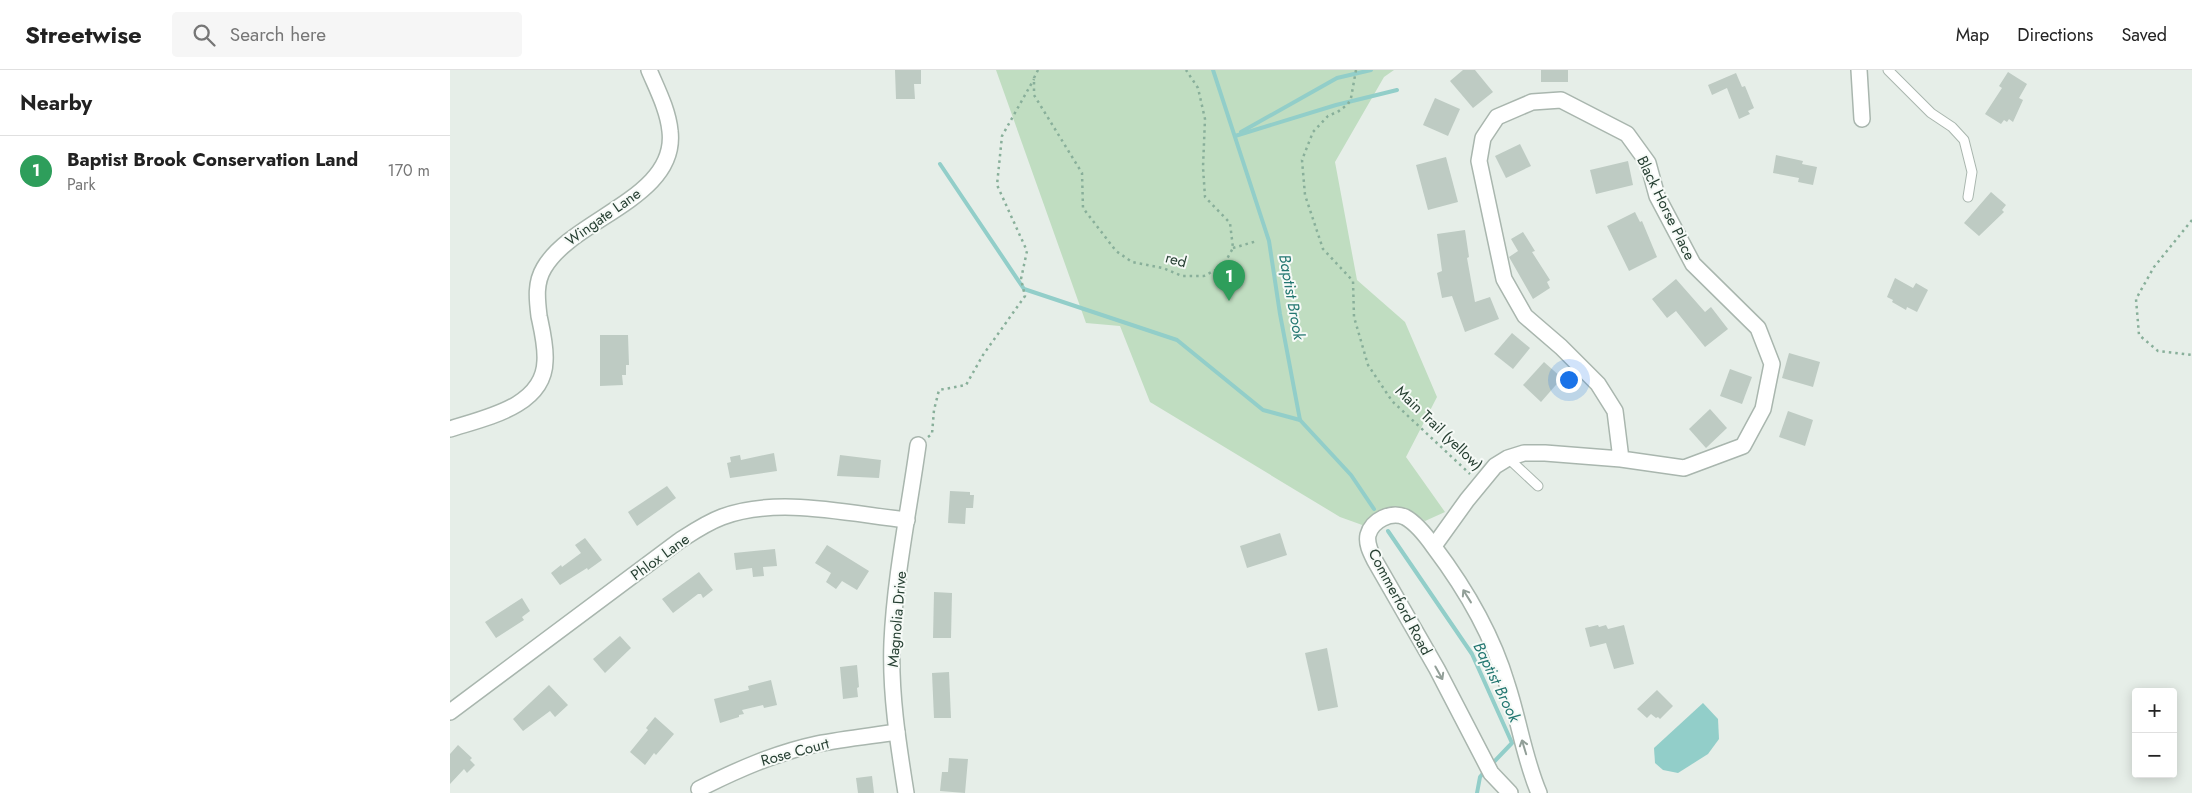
<!DOCTYPE html>
<meta charset="utf-8">
<style>
body{margin:0;font-family:Jost,sans-serif;background:#f6f6f6;color:#222}
.controls{position:absolute;right:15px;bottom:15px;display:grid;overflow:hidden;border-radius:5px;box-shadow:0 2px 12px #0003}
.controls button{width:45px;height:45px;display:grid;place-items:center;padding:0;border:0;border-bottom:1px solid #e0e0e0;background:#fff;color:#222;font:25px sans-serif}
.you{position:absolute;left:1118px;top:309px;width:18px;height:18px;margin:-12px;border:4px solid #fff;border-radius:50%;background:#1a73e8;box-shadow:0 0 0 8px #1a73e833}
.badge{display:grid;place-items:center;width:32px;height:32px;border-radius:50%;background:#e96969;color:#fff;font-size:16px;font-weight:700}
.pin{position:absolute;translate:-50% -41px;filter:drop-shadow(0 1px 2px #0008)}
.pin::after{content:'';position:absolute;top:26px;width:18px;height:15px;background:inherit;clip-path:polygon(0 0,100% 0,50% 100%)}
.list{margin:0;padding:0;list-style:none}
h2{display:flex;justify-content:space-between;align-items:center;height:65px;margin:0;padding:0 20px;font-size:21px}
h2 small{font-size:16px;font-weight:400;color:#767676}
.list li{display:grid;grid-template-columns:32px 1fr auto;gap:15px;align-items:center;box-sizing:border-box;height:70px;padding:0 20px;border-top:1px solid #e0e0e0}
.list b{display:block;font-size:19px;white-space:nowrap}
.list p{margin:0;font-size:16px;white-space:nowrap;color:#767676}
.list em{font-size:16px;font-style:normal;color:#767676}
.icon{flex:none;width:28px;height:28px;fill:none;stroke:currentColor;stroke-width:2;stroke-linecap:round;stroke-linejoin:round}
.map{position:relative;flex:none;width:1742px;height:723px;overflow:hidden}
header{display:flex;align-items:center;gap:30px;box-sizing:border-box;height:70px;padding:0 25px;background:#fff;border-bottom:1px solid #e0e0e0}
header strong{font-size:24px}
nav{display:flex;gap:28px;margin-inline-start:auto;font-size:18px}
.search{width:350px;height:45px;background:#f6f6f6;display:flex;align-items:center;gap:12px;box-sizing:border-box;padding:0 18px;border-radius:5px;color:#767676;font-size:19px}
main{display:flex}
aside{flex:1;background:#fff}
.map>svg:first-child{display:block}
</style>
<header>
<strong>Streetwise</strong>
<div class="search"><svg class="icon" aria-label="search" viewBox="0 0 24 24"><circle cx="10" cy="10" r="6"/><path d="M15 15l6 6"/></svg>Search here</div>
<nav><a>Map</a><a>Directions</a><a>Saved</a></nav>
</header>
<main>
<aside>
<h2>Nearby<small></small></h2>
<ul class="list">
<li><span class="badge" style="background:#2e9e5b">1</span><div><b>Baptist Brook Conservation Land</b><p>Park</p></div><em>170 m</em></li>
</ul>
</aside>
<div class="map">
<svg width="1742" height="723" viewBox="0 0 1742 723">
<rect width="100%" height="100%" fill="#e6eee8"/>
<!-- green -->
<path fill="#c0ddc1" d="M 546,0 L 944,0 L 934,7 L 885,92 L 907,210 L 955,252 L 987,327 L 956,387 L 995,442 L 975,451 L 961,441 L 953,439 L 915,456 L 890,447 L 700,332 L 670,256 L 636,253 Z"/>
<!-- water -->
<path fill="#92cec9" d="M 1253,633 L 1268,649 L 1269,669 L 1258,684 L 1228,703 L 1213,700 L 1205,693 L 1204,678 Z"/>
<g fill="none" stroke-linecap="round" stroke-linejoin="round">
<!-- stream -->
<g stroke="#92cec9" stroke-width="4">
<path d="M 763,0 L 819,171 L 830,244 L 850,350 L 901,405 L 924,439"/>
<path d="M 791,62 L 887,8 L 921,0"/>
<path d="M 785,66 L 886,35 L 947,20"/>
<path d="M 490,94 L 574,219 L 727,270 L 813,340 L 850,350"/>
<path d="M 938,461 L 1022,584 L 1062,673 L 1040,696"/>
<path d="M 1027,723 L 1030,707 L 1035,701"/>
</g>
</g>
<!-- building -->
<g fill="#becbc3">
<path d="M 445,0 L 471,0 L 471,14 L 464,14 L 465,29 L 446,29 Z"/>
<path d="M 1013,0 L 1025,0 L 1043,22 L 1023,38 L 1000,11 Z"/>
<rect x="1091" y="0" width="27" height="12"/>
<path d="M 1558,2 L 1577,14 L 1569,28 L 1573,30 L 1563,52 L 1559,49 L 1557,52 L 1554,50 L 1551,54 L 1535,44 L 1552,18 L 1549,16 Z"/>
<path d="M 1286,3 L 1292,17 L 1295,16 L 1304,38 L 1298,41 L 1300,44 L 1289,49 L 1277,18 L 1262,25 L 1258,15 Z"/>
<path d="M 985,28 L 1010,39 L 998,66 L 973,55 Z"/>
<path d="M 1070,74 L 1081,96 L 1056,108 L 1045,86 Z"/>
<path d="M 1326,85 L 1353,91 L 1352,94 L 1367,97 L 1363,115 L 1348,112 L 1349,108 L 1323,103 Z"/>
<path d="M 996,87 L 1008,132 L 978,140 L 966,95 Z"/>
<path d="M 1178,91 L 1183,115 L 1146,124 L 1140,100 Z"/>
<path d="M 1541,122 L 1556,135 L 1552,140 L 1554,142 L 1529,166 L 1514,153 Z"/>
<path d="M 1185,142 L 1190,152 L 1192,151 L 1207,187 L 1179,201 L 1157,156 Z"/>
<path d="M 1015,160 L 1019,187 L 1017,188 L 1025,232 L 1040,227 L 1049,249 L 1015,262 L 1002,226 L 992,228 L 987,203 L 992,201 L 987,164 Z"/>
<path d="M 1073,162 L 1085,181 L 1082,182 L 1100,210 L 1097,212 L 1100,218 L 1083,229 L 1059,187 L 1068,181 L 1061,169 Z"/>
<path d="M 1445,208 L 1463,218 L 1466,213 L 1478,220 L 1467,242 L 1457,237 L 1456,240 L 1442,232 L 1443,230 L 1437,227 Z"/>
<path d="M 1226,209 L 1255,242 L 1261,237 L 1278,259 L 1255,277 L 1226,241 L 1217,248 L 1202,229 Z"/>
<path d="M 1062,263 L 1080,278 L 1063,299 L 1044,284 Z"/>
<path d="M 150,265 L 178,265 L 179,295 L 176,295 L 176,305 L 172,305 L 173,315 L 150,316 Z"/>
<path d="M 1339,283 L 1370,292 L 1363,317 L 1332,308 Z"/>
<path d="M 1094,292 L 1112,308 L 1091,332 L 1073,315 Z"/>
<path d="M 1280,299 L 1302,307 L 1292,334 L 1270,326 Z"/>
<path d="M 1260,339 L 1277,358 L 1256,378 L 1239,359 Z"/>
<path d="M 1338,341 L 1363,350 L 1355,376 L 1329,367 Z"/>
<path d="M 324,383 L 327,401 L 280,408 L 277,393 L 281,392 L 280,387 L 290,385 L 291,390 Z"/>
<path d="M 390,385 L 431,390 L 429,408 L 387,406 Z"/>
<path d="M 217,416 L 226,428 L 187,456 L 178,442 Z"/>
<path d="M 500,421 L 520,422 L 520,425 L 524,425 L 523,438 L 516,438 L 515,454 L 498,453 Z"/>
<path d="M 830,463 L 837,485 L 797,498 L 790,476 Z"/>
<path d="M 135,468 L 152,490 L 138,500 L 137,498 L 110,515 L 101,503 L 111,495 L 112,497 L 131,483 L 125,475 Z"/>
<path d="M 377,475 L 419,501 L 407,520 L 392,511 L 386,519 L 376,512 L 381,503 L 365,493 Z"/>
<path d="M 325,479 L 327,496 L 313,497 L 314,506 L 303,507 L 302,498 L 286,500 L 284,483 Z"/>
<path d="M 249,502 L 263,520 L 253,528 L 251,524 L 248,524 L 223,543 L 212,529 Z"/>
<path d="M 484,522 L 502,523 L 501,568 L 483,568 Z"/>
<path d="M 72,528 L 80,541 L 72,547 L 74,550 L 46,568 L 35,552 Z"/>
<path d="M 1148,555 L 1149,557 L 1156,555 L 1158,559 L 1174,555 L 1184,594 L 1164,599 L 1156,573 L 1140,577 L 1135,558 Z"/>
<path d="M 170,566 L 181,578 L 155,603 L 143,589 Z"/>
<path d="M 877,578 L 888,637 L 868,641 L 855,583 Z"/>
<path d="M 407,595 L 409,617 L 407,618 L 408,627 L 393,629 L 390,597 Z"/>
<path d="M 499,602 L 501,648 L 484,648 L 482,603 Z"/>
<path d="M 321,610 L 327,635 L 314,638 L 313,635 L 292,640 L 294,644 L 289,645 L 289,647 L 270,653 L 264,629 L 299,620 L 298,616 Z"/>
<path d="M 99,615 L 118,635 L 105,647 L 100,641 L 73,661 L 63,649 Z"/>
<path d="M 1207,620 L 1223,636 L 1210,649 L 1208,647 L 1206,648 L 1201,644 L 1197,648 L 1187,639 Z"/>
<path d="M 205,647 L 224,664 L 206,685 L 204,683 L 195,695 L 180,682 L 198,660 L 196,658 Z"/>
<path d="M 8,675 L 22,688 L 20,690 L 25,695 L 17,703 L 14,699 L 0,714 L 0,684 Z"/>
<path d="M 499,688 L 518,689 L 515,723 L 490,721 L 492,702 L 498,702 Z"/>
<path d="M 422,706 L 424,723 L 408,723 L 406,708 Z"/>
</g>
<g fill="none" stroke-linecap="round" stroke-linejoin="round">
<defs>
<g id="service">
<path d="M 1438,0 L 1481,43 L 1502,57 L 1514,70 L 1522,102 L 1518,127"/>
<path d="M 1058,388 L 1088,416"/>
</g>
<g id="minor">
<path d="M 1409,0 L 1412,49"/>
<path d="M 0,359 C 34,348 94,337 95,291 C 96,276 92,260 89,246 C 87,229 85,213 94,198 C 123,148 228,128 220,61 C 218,40 207,19 199,0"/>
<path d="M 984,476 L 1017,430 L 1045,396 L 1058,388 L 1074,383 L 1095,383 L 1171,389 L 1234,398 L 1293,376 L 1313,339 L 1322,294 L 1308,258 L 1243,194 L 1207,126 L 1198,93 L 1177,64 L 1111,30 L 1082,32 L 1047,47 L 1033,68 L 1029,91 L 1054,209 L 1075,246 L 1111,277 L 1148,314 L 1165,341 L 1171,389"/>
<path d="M 0,642 L 229,471 C 243,462 256,453 272,447 C 327,426 400,444 457,450"/>
<path d="M 249,719 C 287,700 325,683 367,674 C 393,669 420,666 447,662"/>
<path d="M 456,723 C 448,673 440,622 442,572 C 445,506 459,440 468,375"/>
<path d="M 1060,723 L 1041,703 L 987,599 L 925,491 C 921,483 916,474 918,465 C 922,450 941,441 955,447 C 966,453 977,467 984,477 C 1015,518 1042,564 1057,614 C 1069,650 1074,688 1089,723"/>
</g>
</defs>
<!-- service casing -->
<use href="#service" stroke="#a9b6ae" stroke-width="11"/>
<!-- minor casing -->
<use href="#minor" stroke="#a9b6ae" stroke-width="18"/>
<!-- path -->
<g stroke="#88af9a" stroke-width="2.5" stroke-dasharray="2.5 4" stroke-linecap="butt">
<path d="M 588,0 L 584,8 L 584,25 L 632,103 L 633,138 L 666,181 L 682,192 L 713,198 L 732,206 L 754,206 L 773,196 L 783,178 L 780,153 L 755,127 L 753,97 L 755,49 L 748,18 L 736,0"/>
<path d="M 906,0 L 901,28 L 898,34 L 889,41 L 878,46 L 863,62 L 852,90 L 855,125 L 873,179 L 903,211 L 904,247 L 918,295 L 942,331 L 1020,404"/>
<path d="M 1742,150 L 1704,197 L 1686,229 L 1689,265 L 1708,281 L 1742,285"/>
<path d="M 783,178 L 807,171"/>
<path d="M 478,367 L 482,364 L 484,340 L 489,320 L 516,315 L 533,285 L 575,226 L 571,209 L 577,181 L 547,115 L 552,66 L 584,9"/>
</g>
<!-- service -->
<use href="#service" stroke="#fff" stroke-width="9"/>
<!-- minor -->
<use href="#minor" stroke="#fff" stroke-width="15"/>
</g>
<!-- one-way arrows -->
<defs><path id="oneway-shaft" d="M-6 0H5M1.5-3L5.5 0L1.5 3" fill="none" stroke-width="1.6" stroke-linecap="round" stroke-linejoin="round" transform="scale(1.25)"/></defs>
<g stroke="#929f98">
<use href="#oneway-shaft" transform="translate(1017 526) rotate(-122)"/>
<use href="#oneway-shaft" transform="translate(989 603) rotate(61)"/>
<use href="#oneway-shaft" transform="translate(1074 677) rotate(-107)"/>
</g>
<g text-anchor="middle" dominant-baseline="central" stroke-width="4" stroke-linejoin="round" paint-order="stroke">
<!-- street labels -->
<g font-size="15" fill="#263f32" stroke="#f6faf7">
<text transform="translate(1216 138) rotate(64)">Black Horse Place</text>
<text transform="translate(153 147) rotate(-35)">Wingate Lane</text>
<text transform="translate(726 190) rotate(15)">red</text>
<text transform="translate(989 358) rotate(44)">Main Trail (yellow)</text>
<text transform="translate(210 487) rotate(-36)">Phlox Lane</text>
<text transform="translate(950 532) rotate(62)">Commerford Road</text>
<text transform="translate(447 549) rotate(-85)">Magnolia Drive</text>
<text transform="translate(345 682) rotate(-15)">Rose Court</text>
</g>
<!-- water labels -->
<g font-size="16" font-style="italic" fill="#237771" stroke="#f6faf7">
<text transform="translate(842 227) rotate(80)">Baptist Brook</text>
<text transform="translate(1047 612) rotate(64)">Baptist Brook</text>
</g>
</g>
</svg>
<div class="controls">
<button>+</button>
<button>−</button>
</div>
<div class="you"></div>
<div class="pin badge" style="left:779px;top:231px;background:#2e9e5b">1</div>
</div>
</main>
